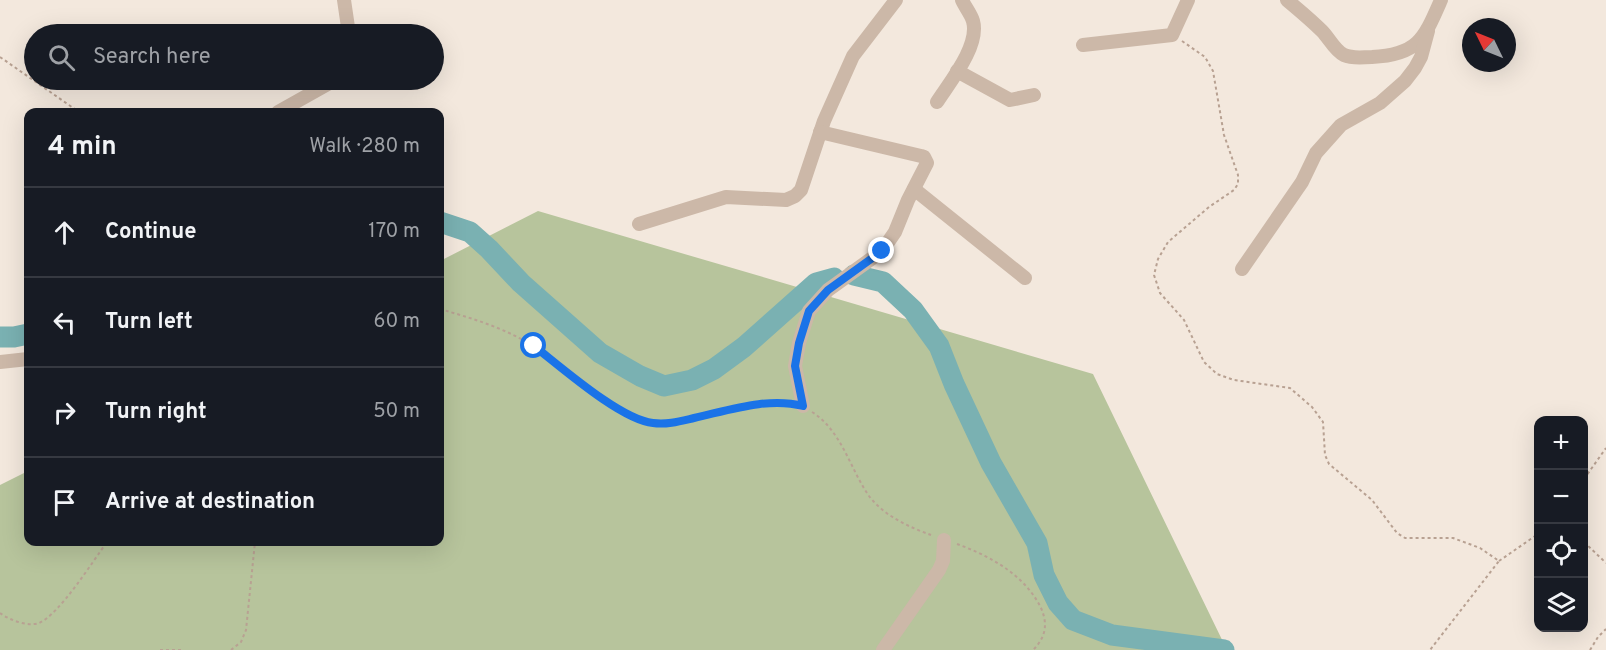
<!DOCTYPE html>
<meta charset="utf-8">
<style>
body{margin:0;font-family:Overpass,sans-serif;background:#20242c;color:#f1f3f6}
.controls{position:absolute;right:18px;bottom:18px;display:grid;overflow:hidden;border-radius:12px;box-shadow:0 6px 24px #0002}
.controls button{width:54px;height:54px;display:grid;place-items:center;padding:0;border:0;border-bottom:2px solid #363941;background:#171b24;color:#f1f3f6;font:30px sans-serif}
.compass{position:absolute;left:1462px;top:18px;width:54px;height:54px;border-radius:50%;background:#171b24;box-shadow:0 6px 24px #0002;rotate:313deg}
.stop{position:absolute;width:18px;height:18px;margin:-14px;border:4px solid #1a73e8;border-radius:50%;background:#fff}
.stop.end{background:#1a73e8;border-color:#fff;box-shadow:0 2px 6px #0008}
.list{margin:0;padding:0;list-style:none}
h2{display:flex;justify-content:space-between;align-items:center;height:78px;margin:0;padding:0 24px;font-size:26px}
h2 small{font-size:20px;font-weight:400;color:#9ea1a6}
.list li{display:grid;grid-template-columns:39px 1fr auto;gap:18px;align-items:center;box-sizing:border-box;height:90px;padding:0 24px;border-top:2px solid #363941}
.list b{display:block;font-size:22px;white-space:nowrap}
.list em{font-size:20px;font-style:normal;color:#9ea1a6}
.icon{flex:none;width:33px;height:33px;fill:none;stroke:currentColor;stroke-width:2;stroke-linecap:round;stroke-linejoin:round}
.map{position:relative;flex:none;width:1606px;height:650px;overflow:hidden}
.search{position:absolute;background:#171b24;box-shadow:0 6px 24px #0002;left:24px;top:24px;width:420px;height:66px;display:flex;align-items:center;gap:15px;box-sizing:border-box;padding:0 21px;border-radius:33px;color:#9ea1a6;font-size:22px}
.panel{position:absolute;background:#171b24;box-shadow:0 6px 24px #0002;left:24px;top:108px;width:420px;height:438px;border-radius:12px}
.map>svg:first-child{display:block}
</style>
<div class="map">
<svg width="1606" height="650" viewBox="0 0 1606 650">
<rect width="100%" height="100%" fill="#f3e8dd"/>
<!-- green -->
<path fill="#b7c49c" d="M 538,211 L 1093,374 L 1227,650 L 0,650 L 0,485 L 28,471 L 28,542 L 440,542 L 440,261 Z"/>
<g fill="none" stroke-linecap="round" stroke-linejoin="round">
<!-- river -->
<g stroke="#7ab1b2" stroke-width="21">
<path d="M 440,222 L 470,232 L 489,249 L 521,283 L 600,353 L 640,376 L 664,386 L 692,380 L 714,369 L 744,347 L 816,283 L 834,278"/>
<path d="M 854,275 L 883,282 L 913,310 L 939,346 L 954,384 L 991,463 L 1037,543 L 1044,575 L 1058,603 L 1073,620 L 1112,635 L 1224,650"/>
<path d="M 0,337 L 14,337 L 28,334"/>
</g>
<!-- path -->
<g stroke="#b8a192" stroke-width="2" stroke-dasharray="3 3" stroke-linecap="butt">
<path d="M 1182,41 L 1205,57 L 1213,71 L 1224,135 L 1238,175 L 1238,184 L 1234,190 L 1209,207 L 1168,242 L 1158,259 L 1154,275 L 1160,293 L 1184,320 L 1204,362 L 1217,374 L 1234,380 L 1290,388 L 1312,407 L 1323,422 L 1325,455 L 1329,464 L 1372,500 L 1397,533 L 1405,538 L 1453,538 L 1480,548 L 1499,561 L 1430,650"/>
<path d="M 0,57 L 79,112"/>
<path d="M 440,309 C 471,318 505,328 533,346 C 568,368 610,415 651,423 C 665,426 682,421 696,418 C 727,411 759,401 790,403"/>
<path d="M 812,412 C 842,431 850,469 869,496 C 884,516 909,527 931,535"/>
<path d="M 1584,479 L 1606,448"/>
<path d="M 1584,542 L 1606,563"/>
<path d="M 957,544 C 990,556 1025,575 1041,608 C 1048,624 1046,637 1033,650"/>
<path d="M 1499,561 L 1538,534"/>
<path d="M 0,613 C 9,620 28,627 39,623 C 59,615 93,561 107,542"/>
<path d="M 160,650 L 181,650"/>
<path d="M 231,650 L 241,642 L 246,630 L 255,542"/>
<path d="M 1590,650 L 1598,637 L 1606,629"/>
</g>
<!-- minor -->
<g stroke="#ccb8a8" stroke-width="14">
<path d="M 344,0 L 349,34"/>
<path d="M 1287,0 C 1299,10 1311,20 1322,31 C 1329,38 1335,51 1344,55 C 1353,59 1363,57 1372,57 C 1418,55 1424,39 1441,0"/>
<path d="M 1083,45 L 1172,35 L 1188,0"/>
<path d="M 957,71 L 1010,100 L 1034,95"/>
<path d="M 937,102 C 949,83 980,46 973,21 C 971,14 965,7 962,0"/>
<path d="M 278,112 L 335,80"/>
<path d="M 914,189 L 1025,278"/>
<path d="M 639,224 L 726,197 L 786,200 L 795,196 L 801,190 L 824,121 L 853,56 L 896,0"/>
<path d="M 1242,269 L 1302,182 L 1316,153 L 1341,125 L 1380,103 L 1405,81 L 1415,68 L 1421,57 L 1428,31"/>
<path d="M 0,362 L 28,359"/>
<path d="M 803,406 L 795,366 L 799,343 L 809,311 L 828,290 L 882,251 L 895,232 L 908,200 L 927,163 L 924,157 L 921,156 L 820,132"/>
<path d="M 883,650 L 939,570 L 943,561 L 944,540"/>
</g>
</g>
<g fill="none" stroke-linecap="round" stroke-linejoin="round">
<!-- route -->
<path stroke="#1a73e8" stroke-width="8" d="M 534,346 C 561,367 621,420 653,423 C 667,425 681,421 694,418 C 730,410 768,397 803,406 L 795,366 L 799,343 L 809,311 L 828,290 L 882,251"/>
</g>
</svg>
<div class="controls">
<button>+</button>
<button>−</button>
<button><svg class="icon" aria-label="locate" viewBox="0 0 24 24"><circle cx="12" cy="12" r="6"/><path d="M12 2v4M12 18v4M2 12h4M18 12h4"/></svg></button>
<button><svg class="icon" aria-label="layers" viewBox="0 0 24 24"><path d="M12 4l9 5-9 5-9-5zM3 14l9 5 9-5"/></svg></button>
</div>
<svg class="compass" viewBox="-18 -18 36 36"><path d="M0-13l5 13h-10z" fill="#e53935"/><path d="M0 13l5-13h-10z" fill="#9ea1a6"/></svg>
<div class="stop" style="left:534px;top:346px"></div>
<div class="stop end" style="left:882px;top:251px"></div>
<div class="search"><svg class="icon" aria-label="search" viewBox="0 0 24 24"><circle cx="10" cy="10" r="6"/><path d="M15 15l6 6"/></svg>Search here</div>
<section class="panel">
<h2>4 min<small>Walk · 280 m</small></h2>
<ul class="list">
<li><svg class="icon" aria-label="ahead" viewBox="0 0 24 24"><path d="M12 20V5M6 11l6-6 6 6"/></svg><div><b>Continue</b></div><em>170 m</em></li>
<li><svg class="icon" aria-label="left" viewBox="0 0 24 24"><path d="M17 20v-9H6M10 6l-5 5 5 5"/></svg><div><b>Turn left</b></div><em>60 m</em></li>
<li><svg class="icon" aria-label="right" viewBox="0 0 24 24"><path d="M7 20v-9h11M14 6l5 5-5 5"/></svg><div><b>Turn right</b></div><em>50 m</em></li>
<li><svg class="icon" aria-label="arrive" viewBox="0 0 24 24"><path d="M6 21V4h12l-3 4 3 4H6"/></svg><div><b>Arrive at destination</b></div></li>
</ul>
</section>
</div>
